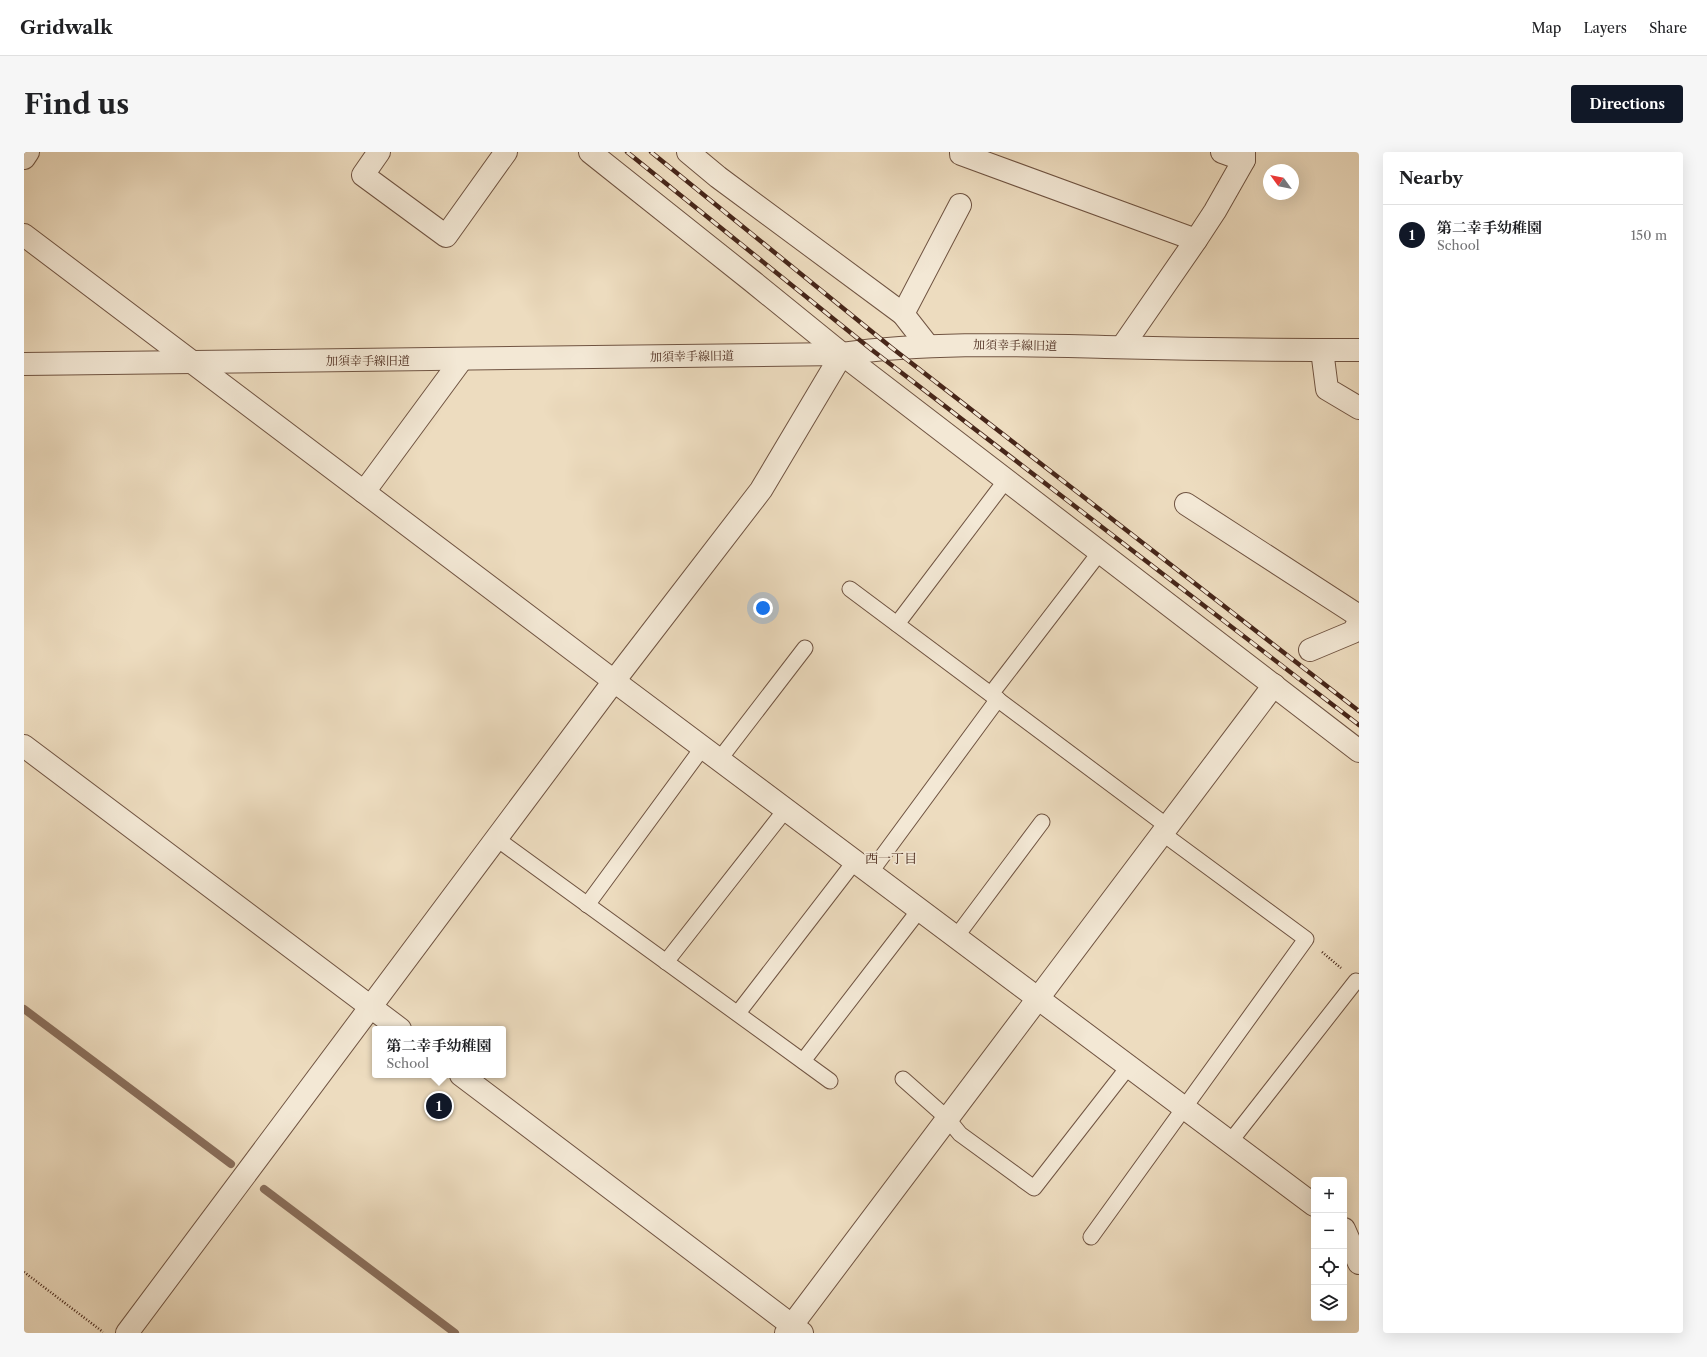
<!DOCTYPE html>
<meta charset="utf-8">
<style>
body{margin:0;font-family:"Libre Caslon Text","Noto Serif JP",serif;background:#f6f6f6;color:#202124}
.controls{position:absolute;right:12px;bottom:12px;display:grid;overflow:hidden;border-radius:4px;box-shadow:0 4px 16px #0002}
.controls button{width:36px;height:36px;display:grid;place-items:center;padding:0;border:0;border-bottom:1px solid #e0e0e0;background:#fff;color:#202124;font:20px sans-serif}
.compass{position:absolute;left:1239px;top:12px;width:36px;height:36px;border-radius:50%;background:#fff;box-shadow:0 4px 16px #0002;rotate:303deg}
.you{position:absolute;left:739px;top:456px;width:14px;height:14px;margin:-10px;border:3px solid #fff;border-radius:50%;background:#1a73e8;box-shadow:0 0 0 6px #1a73e833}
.badge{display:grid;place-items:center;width:26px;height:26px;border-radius:50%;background:#111827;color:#fff;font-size:13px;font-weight:700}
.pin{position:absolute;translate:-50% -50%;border:2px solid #fff;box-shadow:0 1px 4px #0006}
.popup{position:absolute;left:348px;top:874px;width:134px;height:52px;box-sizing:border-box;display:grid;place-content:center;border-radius:4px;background:#fff;filter:drop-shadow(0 1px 3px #0005);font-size:13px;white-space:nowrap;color:#757577}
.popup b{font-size:15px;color:#202124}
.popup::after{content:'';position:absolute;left:50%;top:100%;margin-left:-8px;border:8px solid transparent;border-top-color:#fff}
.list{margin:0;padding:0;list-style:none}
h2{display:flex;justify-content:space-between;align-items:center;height:52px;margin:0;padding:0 16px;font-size:17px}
h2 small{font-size:13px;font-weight:400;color:#757577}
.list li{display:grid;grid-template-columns:26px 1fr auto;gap:12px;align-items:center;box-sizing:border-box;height:60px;padding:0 16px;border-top:1px solid #e0e0e0}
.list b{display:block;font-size:15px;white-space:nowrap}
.list p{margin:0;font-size:13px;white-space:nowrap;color:#757577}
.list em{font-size:13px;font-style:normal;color:#757577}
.icon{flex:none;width:22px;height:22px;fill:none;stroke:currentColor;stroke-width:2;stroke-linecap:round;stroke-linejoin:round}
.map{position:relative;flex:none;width:1335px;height:1181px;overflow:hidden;border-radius:4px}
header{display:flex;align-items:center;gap:24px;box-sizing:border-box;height:56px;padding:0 20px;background:#fff;border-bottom:1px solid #e0e0e0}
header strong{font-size:19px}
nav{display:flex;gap:22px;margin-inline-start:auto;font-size:14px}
.intro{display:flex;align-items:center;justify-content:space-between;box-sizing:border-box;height:96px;padding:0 24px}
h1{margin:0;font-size:28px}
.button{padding:10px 18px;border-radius:4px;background:#111827;color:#fff;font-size:14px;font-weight:700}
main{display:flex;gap:24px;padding:0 24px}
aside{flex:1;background:#fff;border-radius:4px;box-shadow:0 4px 16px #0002}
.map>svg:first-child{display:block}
</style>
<header>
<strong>Gridwalk</strong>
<nav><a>Map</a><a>Layers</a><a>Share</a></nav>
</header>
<div class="intro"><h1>Find us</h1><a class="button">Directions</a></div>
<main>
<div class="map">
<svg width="1335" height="1181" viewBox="0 0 1335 1181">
<rect width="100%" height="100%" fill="#eddcbf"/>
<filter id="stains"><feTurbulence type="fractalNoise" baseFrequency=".005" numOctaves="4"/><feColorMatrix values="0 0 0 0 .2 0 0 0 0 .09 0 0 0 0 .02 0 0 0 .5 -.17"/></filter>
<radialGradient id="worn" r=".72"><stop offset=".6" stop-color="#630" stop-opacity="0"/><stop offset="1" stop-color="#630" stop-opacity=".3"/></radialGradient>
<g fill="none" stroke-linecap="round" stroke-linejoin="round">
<!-- stream -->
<g stroke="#896e5b" stroke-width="8">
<path d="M 0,857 L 207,1012"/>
<path d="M 240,1037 L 431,1181"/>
</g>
<defs>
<g id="service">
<path d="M 826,437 L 1143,674"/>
<path d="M 873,472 L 982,328"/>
<path d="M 967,542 L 1076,400"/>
<path d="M 695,608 L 781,496"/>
<path d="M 473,687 L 806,929"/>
<path d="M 846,721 L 974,547"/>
<path d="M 563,753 L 679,595"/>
<path d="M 932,785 L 1018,670"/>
<path d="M 642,810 L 762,657"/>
<path d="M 714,861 L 831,709"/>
<path d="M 779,909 L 896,757"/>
<path d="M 879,927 L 923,966 L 936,982 L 1010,1036 L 1105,914"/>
<path d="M 1206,990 L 1332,829"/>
<path d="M 1067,1085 L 1282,787 L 1138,681"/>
</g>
<g id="minor">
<path d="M 355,0 L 339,23 L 422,84 L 482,0"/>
<path d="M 566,0 L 728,129 L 818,202 L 1335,599"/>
<path d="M 664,0 L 694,25 L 879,162"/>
<path d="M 937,0 L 937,2 L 1172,88"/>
<path d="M 1198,0 L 1220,8"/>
<path d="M 0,6 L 4,0"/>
<path d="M 0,83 L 590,529 L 1290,1053"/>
<path d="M 904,194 L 879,162 L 936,53"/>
<path d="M 1098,195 L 1172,88 L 1191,59 L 1220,8 L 1220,0"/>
<path d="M 1298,198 L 1303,237 L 1335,256"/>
<path d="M 340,340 L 438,207"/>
<path d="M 1162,352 L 1335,464"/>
<path d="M 1286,498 L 1329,480 L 1335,470"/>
<path d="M 0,594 L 376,877"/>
<path d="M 437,923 L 778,1181"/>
<path d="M 1320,1077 L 1335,1111"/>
<path d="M 762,1181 L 1250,533"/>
</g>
<g id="tertiary">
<path d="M 0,212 L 818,202 C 905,190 993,193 1081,195 C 1165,197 1250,198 1335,198"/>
<path d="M 103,1181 L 590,529 L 737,338 L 818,202"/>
</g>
</defs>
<!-- service casing -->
<use href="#service" stroke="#705442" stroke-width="17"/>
<!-- minor casing -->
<use href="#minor" stroke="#705442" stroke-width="24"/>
<!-- tertiary casing -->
<use href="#tertiary" stroke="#705442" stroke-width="24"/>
<!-- path -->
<g stroke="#472619" stroke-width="2.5" stroke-dasharray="1 2" stroke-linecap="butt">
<path d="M 1298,800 L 1317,816"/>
<path d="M 0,1120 L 79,1180"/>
</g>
<!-- service -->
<use href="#service" stroke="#f3e8d5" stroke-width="15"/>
<!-- minor -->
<use href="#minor" stroke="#f3e8d5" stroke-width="22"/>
<!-- tertiary -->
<use href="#tertiary" stroke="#f3e8d5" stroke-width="22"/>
<defs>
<g id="rail">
<path d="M 603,0 L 848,198 L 1335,573"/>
<path d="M 627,0 L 868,196 L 1335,559"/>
</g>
</defs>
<!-- rail casing -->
<use href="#rail" stroke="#472619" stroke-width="4.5"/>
<!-- rail -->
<use href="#rail" stroke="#f3e8d5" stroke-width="3" stroke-dasharray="9" stroke-linecap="butt"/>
</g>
<g text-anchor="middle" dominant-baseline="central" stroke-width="3.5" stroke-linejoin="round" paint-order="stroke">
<!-- street labels -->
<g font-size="12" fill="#472619" stroke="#f3e8d5">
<text transform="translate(991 193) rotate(1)">加須幸手線旧道</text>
<text transform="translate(668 204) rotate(-1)">加須幸手線旧道</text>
<text x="344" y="208">加須幸手線旧道</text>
</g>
<!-- neighbourhood labels -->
<g font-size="13" fill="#472619" stroke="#f3e8d5">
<text x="867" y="706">西一丁目</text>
</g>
</g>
<rect width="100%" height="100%" filter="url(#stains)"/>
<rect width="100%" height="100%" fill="url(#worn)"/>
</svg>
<div class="controls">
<button>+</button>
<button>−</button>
<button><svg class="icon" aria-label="locate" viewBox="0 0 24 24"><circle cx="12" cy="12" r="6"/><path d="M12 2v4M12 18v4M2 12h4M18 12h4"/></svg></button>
<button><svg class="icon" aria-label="layers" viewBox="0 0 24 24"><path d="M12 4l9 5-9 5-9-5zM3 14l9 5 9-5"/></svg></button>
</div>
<svg class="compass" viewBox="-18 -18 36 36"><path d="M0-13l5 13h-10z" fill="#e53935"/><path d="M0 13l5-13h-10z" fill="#757577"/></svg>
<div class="you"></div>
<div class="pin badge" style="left:415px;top:954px">1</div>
<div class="popup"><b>第二幸手幼稚園</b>School</div>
</div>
<aside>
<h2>Nearby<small></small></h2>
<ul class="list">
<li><span class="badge">1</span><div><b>第二幸手幼稚園</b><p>School</p></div><em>150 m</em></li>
</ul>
</aside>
</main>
